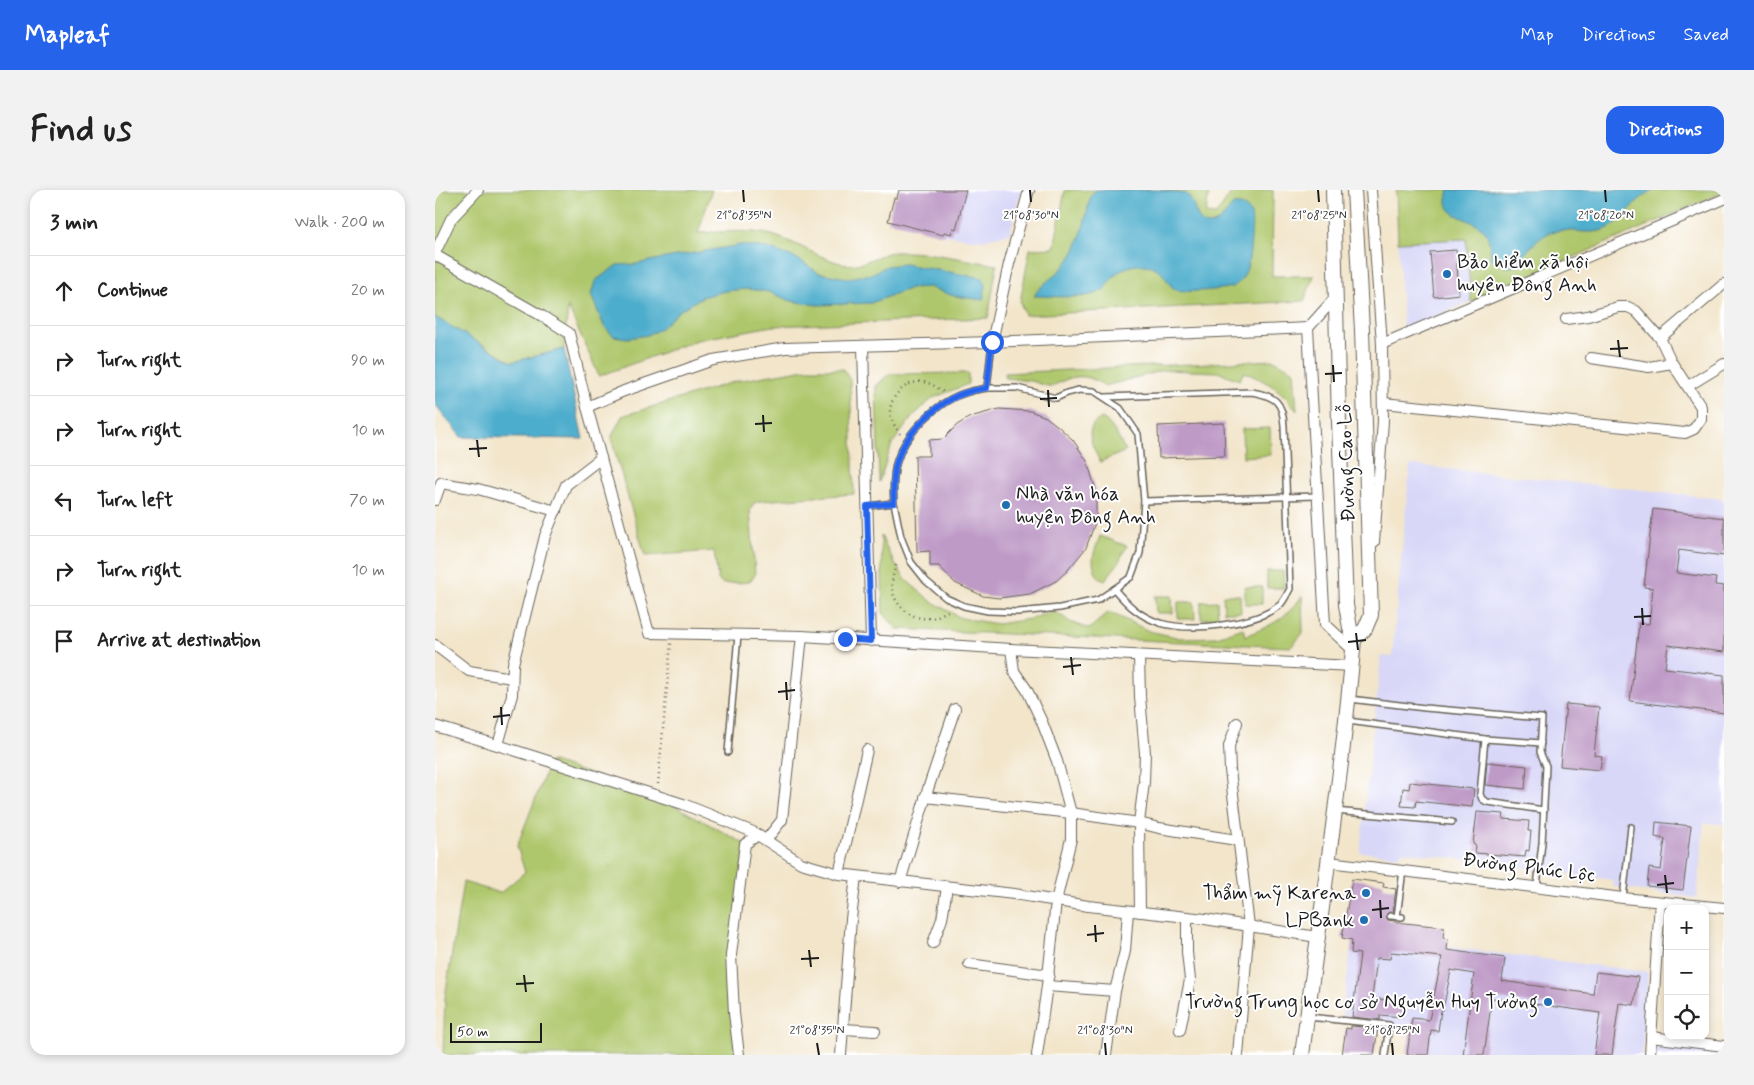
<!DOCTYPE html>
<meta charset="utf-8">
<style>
body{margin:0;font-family:Mynerve,sans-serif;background:#f2f2f2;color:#222}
.controls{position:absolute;right:15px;bottom:15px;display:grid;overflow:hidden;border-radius:10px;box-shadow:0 2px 8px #0003}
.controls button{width:45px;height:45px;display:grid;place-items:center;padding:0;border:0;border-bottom:1px solid #e0e0e0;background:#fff;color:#222;font:25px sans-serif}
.scale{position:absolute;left:15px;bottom:12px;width:92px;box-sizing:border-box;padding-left:5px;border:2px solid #1c1c1c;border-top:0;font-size:14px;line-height:18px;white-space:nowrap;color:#1c1c1c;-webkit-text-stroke:4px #fff;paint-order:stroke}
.stop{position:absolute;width:15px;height:15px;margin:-11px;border:4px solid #2563eb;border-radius:50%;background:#fff}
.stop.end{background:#2563eb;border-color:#fff;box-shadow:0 1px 5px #0008}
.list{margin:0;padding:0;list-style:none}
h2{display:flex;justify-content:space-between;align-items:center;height:65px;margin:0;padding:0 20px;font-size:21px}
h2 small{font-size:16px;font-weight:400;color:#767676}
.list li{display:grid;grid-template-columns:32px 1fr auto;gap:15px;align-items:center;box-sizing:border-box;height:70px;padding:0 20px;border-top:1px solid #e0e0e0}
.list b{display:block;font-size:19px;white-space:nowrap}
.list em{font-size:16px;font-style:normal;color:#767676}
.icon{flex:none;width:28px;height:28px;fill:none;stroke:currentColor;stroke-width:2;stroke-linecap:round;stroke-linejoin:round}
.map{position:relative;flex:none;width:1289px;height:865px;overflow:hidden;border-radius:15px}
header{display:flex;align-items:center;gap:30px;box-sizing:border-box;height:70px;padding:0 25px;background:#2563eb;color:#fff}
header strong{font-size:24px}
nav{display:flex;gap:28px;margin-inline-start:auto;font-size:18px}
.intro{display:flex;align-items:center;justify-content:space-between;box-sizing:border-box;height:120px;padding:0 30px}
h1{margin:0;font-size:35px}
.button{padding:12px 22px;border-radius:15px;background:#2563eb;color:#fff;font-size:18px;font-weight:700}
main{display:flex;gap:30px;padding:0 30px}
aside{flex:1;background:#fff;border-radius:15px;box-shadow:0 2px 8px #0003}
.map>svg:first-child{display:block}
</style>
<header>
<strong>Mapleaf</strong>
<nav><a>Map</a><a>Directions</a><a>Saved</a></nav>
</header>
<div class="intro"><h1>Find us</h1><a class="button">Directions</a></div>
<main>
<aside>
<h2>3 min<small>Walk · 200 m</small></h2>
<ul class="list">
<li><svg class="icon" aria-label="ahead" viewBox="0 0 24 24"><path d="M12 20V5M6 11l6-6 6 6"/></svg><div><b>Continue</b></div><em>20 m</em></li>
<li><svg class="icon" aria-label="right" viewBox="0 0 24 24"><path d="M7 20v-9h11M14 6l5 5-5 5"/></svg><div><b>Turn right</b></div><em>90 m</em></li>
<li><svg class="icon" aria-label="right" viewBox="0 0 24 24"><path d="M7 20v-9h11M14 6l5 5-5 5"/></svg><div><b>Turn right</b></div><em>10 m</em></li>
<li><svg class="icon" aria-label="left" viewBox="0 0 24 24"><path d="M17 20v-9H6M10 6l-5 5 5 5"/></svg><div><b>Turn left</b></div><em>70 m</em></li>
<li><svg class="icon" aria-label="right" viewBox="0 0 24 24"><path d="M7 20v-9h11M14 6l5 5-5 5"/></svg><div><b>Turn right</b></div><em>10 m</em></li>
<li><svg class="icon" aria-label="arrive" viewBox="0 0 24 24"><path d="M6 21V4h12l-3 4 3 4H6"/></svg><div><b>Arrive at destination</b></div></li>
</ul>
</aside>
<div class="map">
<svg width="1289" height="865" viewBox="0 0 1289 865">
<rect width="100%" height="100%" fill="#fff"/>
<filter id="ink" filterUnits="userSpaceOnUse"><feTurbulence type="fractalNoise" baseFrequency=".02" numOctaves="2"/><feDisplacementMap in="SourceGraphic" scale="10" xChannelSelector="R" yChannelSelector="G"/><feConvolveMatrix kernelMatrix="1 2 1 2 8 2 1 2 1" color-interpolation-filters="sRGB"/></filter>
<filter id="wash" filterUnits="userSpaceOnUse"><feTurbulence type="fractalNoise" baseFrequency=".0096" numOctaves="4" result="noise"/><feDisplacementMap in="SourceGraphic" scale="20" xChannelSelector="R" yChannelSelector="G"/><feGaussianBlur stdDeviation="1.12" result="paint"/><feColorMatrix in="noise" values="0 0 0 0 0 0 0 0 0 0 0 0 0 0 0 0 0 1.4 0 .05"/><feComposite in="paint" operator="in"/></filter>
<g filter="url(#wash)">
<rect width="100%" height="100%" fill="#f2e5ca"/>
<!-- built -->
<g fill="#d8d7f8">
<path d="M 464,0 L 586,0 L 575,43 L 548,50 L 508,45 L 453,31 L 459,8 L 462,8 Z"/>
<path d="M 1031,49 L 1036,112 L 968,139 L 963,52 Z"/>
<path d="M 975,275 L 1289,309 L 1289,634 L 1269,633 L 1262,708 L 1179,697 L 1178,690 L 966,661 L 965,666 L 925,662 L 946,466 L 957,467 Z"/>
<path d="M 966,733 L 1009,737 L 1008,748 L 1013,749 L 1012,757 L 1213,782 L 1207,865 L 1005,865 L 1006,857 L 1004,865 L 972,865 L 976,838 L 907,827 L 917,750 Z"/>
<path d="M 1220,857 L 1289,863 L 1289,865 L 1219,865 Z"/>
</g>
<!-- green -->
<g fill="#afc76c" stroke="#667244">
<path d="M 0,0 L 277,0 L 263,43 C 289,42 321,38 346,48 C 367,56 387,69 409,74 C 427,78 443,63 460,62 C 494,61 529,70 562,75 L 553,128 L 337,136 L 262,150 L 164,186 L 133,117 L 129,159 L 77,172 L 0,127 Z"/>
<path d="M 630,0 L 774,0 L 771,24 L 781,25 L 798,0 L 838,0 L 837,86 L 879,86 L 869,111 L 590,125 L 585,112 L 595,59 L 619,58 Z"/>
<path d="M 1289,0 L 1289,2 L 1036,112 L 1031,49 L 963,52 L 961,1 L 963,0 Z"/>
<path d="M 839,170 L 859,181 L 862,221 C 845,198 834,193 809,182 L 805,190 L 782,182 L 729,180 L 670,196 C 649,182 637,185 616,197 L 596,191 L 570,188 L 570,183 Z"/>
<path d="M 371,179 L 408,179 L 415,190 L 419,304 L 325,311 L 319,313 L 315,321 L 320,385 L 314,392 L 290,394 L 286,393 L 283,389 L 279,361 L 210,366 L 176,248 L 187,226 L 302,191 Z"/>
<path d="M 533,183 L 533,194 L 498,208 L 478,226 L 457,254 L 444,292 L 441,196 L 454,184 Z"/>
<path d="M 667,228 C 678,234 684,250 691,261 L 665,272 C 658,256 646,238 667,228 Z"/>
<path d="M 835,238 L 836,265 L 808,267 L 807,239 Z"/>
<path d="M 446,346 L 460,374 L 471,390 L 496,411 L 526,428 L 563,434 L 595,429 L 620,421 L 635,432 L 654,439 L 674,422 L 714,441 L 745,448 L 782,447 L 808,438 L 810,446 C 835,436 851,429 867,406 L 868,443 L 856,457 L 462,439 L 448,423 Z"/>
<path d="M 665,346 L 692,356 L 682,375 L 670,390 L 663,387 C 654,370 659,363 665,346 Z"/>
<path d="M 832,381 L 848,381 L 849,398 L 832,398 Z"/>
<rect x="810" y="397" width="17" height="17"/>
<path d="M 788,405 L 805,405 L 806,422 L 789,422 Z"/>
<path d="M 720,406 L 737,406 L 738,423 L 721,423 Z"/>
<path d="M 782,411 L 783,428 L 766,429 L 766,412 Z"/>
<path d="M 743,412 L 759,412 L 760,429 L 743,429 Z"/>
<path d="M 115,571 L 222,606 L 310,654 L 296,765 L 302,865 L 8,865 L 10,808 L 28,692 L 65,703 L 90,682 L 82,656 Z"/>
</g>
<!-- water -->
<g fill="#4dadcc" stroke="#346474">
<path d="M 661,0 L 722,0 L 752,4 C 757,10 758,15 761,22 C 770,49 788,28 798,15 C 806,14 813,16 816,25 C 818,32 815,69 812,78 C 810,85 805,93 799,96 C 791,100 751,103 742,100 C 730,95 731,77 710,75 C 694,74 684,79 674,92 C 672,95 670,99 667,101 C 652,110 617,106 599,106 C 606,93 621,87 630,75 C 646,57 650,28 656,5 Z"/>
<path d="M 1014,0 L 1220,0 C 1202,6 1194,24 1179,35 C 1156,50 1135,35 1114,43 C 1106,47 1099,53 1093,60 C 1090,63 1088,69 1084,73 C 1075,81 1065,75 1056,69 C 1055,60 1055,46 1048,39 C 1033,25 1004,29 1014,0 Z"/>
<path d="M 305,55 L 332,58 L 361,68 L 384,83 L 413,88 L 436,84 L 452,76 L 469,74 L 548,88 L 551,96 L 548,110 L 519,106 L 494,97 L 476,98 L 436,113 L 382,115 L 356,111 L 334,102 L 313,99 L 290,101 L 267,107 L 244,121 L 225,139 L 213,145 L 193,148 L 178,146 L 169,136 L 156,105 L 160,91 L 182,75 L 202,74 L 224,69 Z"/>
<path d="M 0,127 L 77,172 L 129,159 L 148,249 L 26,247 L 0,214 Z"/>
</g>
<g id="blocks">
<!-- building -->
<g fill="#be9ac6">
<path d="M 464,0 L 531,0 L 521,39 L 518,38 L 516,44 L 509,42 L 508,45 L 453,31 L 459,8 L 462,8 Z"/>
<path d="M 1021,60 L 1024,104 L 999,107 L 995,62 Z"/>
<path d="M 564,219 L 595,221 L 611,227 L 624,237 L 638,250 L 652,271 L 661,300 L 661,330 L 651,358 L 632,381 L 621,391 L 595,404 L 564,408 L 548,406 L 520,393 L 504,376 L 495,376 L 495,361 L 482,362 L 480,266 L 494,266 L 494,250 L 508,249 L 522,235 L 535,227 Z"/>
<path d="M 789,233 L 790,266 L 724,268 L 723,236 Z"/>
<path d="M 1218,319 L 1289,328 L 1289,366 L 1244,360 L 1241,383 L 1281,388 L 1280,395 L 1289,396 L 1289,462 L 1233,455 L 1230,478 L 1289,485 L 1289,523 L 1195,511 L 1204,433 L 1214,434 L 1218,398 L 1209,397 Z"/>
<path d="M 1131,514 L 1164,517 L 1159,565 L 1167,566 L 1165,580 L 1125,576 Z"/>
<path d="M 1052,572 L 1092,576 L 1090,599 L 1050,595 Z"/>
<path d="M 975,592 L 1039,599 L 1037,617 L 981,611 L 980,617 L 966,616 L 968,598 L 974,599 Z"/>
<path d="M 1042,622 L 1069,624 L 1068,629 L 1094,631 L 1093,641 L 1096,641 L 1094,661 L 1091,660 L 1090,667 L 1040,663 L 1041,656 L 1038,654 Z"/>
<path d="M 1221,632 L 1256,636 L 1248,700 L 1212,696 L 1214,678 L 1226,680 L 1230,649 L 1220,647 Z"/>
<path d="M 917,689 L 949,693 L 948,697 L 961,699 L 958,722 L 954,722 L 951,725 L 953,730 L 960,731 L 960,732 L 1009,737 L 1008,748 L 1013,749 L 1012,760 L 1070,768 L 1067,791 L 1158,804 L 1161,782 L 1203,787 L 1199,815 L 1184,813 L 1177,865 L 1159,865 L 1165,823 L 1057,808 L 1049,865 L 1028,865 L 1039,784 L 1016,780 L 1008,820 L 1006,820 L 1003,841 L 996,840 L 993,865 L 972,865 L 977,828 L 994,830 L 1007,767 L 956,762 L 955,769 L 942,768 L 937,808 L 969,812 L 967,827 L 945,825 L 945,830 L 917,827 L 925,764 L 916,763 L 917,750 L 907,748 Z"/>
<path d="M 916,836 L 943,838 L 939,865 L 907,865 L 911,838 L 916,839 Z"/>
</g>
</g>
</g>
<g filter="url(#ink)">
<use href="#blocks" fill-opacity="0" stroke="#676259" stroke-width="1"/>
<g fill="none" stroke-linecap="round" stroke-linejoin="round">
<defs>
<g id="lane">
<path d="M 670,207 L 817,202 C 840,206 848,212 849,236 L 855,399 C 852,404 849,411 845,415 C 820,435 756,442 725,433 C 704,426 693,415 679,399"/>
<path d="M 709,311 L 882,306"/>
<path d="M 459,313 L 466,347 L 476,372 L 491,391 L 511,408 L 529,416 L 553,421 L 583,422 L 625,418 L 663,410 L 679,399 L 696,387 L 705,363 L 709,311 L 703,244 L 685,218 L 659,201 L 644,200 L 632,203 L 621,208 L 582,198 L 552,198 L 557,152"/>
<path d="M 433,316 L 459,313 C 458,300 458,287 461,274 C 469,244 503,210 533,202 C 539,200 546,199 552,198"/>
<path d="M 915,509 L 990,518 L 1107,528 L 1105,562 L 1111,576 L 1107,653 L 1102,696"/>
<path d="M 913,531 L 1050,549 L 1106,553"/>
<path d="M 1050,549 L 1045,604 L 1047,609 L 1052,612 L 1109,620"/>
<path d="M 293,562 L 303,445"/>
<path d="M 900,621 L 1017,632"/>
<path d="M 1188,708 L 1196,637"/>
<path d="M 955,726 L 967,727"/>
<path d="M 962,727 L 968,680"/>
<path d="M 873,827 L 954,835 L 950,865"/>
</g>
<g id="street">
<path d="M 936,0 L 947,154 L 948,231 L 939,352"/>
<path d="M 0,63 L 16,29 L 43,0"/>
<path d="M 0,65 L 107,126 L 134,143 L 152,217 L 214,443 L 367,446 L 576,459"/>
<path d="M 900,108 L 873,138 L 890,434 L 918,460"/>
<path d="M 1225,148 L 1289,94"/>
<path d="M 557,152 L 574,74 L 594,0"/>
<path d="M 947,154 L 1289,9"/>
<path d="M 428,156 L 436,451"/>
<path d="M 1156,168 L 1214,177 L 1237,173"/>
<path d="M 1253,196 L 1289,174"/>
<path d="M 948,213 L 1250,243 L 1259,239 L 1266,229 L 1266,217 L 1237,173 L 1225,148 L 1201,121 L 1193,117 L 1183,117 L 1153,126 L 1131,129"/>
<path d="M 152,217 L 189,201 L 278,170 L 350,158 L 557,152 L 873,138"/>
<path d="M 0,310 L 6,293 L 43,299 L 121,321"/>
<path d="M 0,455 L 34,481 L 77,488"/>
<path d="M 704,466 L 705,507 L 710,563 L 709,592 L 704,633 L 724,638 L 802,650"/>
<path d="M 802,533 L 794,556 L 795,580 L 814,736 L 803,865"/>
<path d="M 0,536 L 85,562 L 248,614 L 318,642 L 366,673 L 404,684 L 579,704 L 653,716 L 770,729 L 882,747"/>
<path d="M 63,555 L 77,505 L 78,474 L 110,346 L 131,295 L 166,268"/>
<path d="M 490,607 L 636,623 L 704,633 L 705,722"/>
<path d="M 331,650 L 347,630 L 367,446"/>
<path d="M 894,672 L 1188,708 L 1289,718"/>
<path d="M 404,684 L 432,560"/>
<path d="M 465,692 L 493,599 L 520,519"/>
<path d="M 498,753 L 507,729 L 512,697"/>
<path d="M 534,774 L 614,785"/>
<path d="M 612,796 L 680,801 L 671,865"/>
<path d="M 680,801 L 690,761 L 693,721"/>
<path d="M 409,839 L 440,841"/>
<path d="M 745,840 L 755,790 L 752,762 L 752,727"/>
<path d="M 1216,847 L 1289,856"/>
<path d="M 304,865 L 299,823 L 296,765 L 310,654 L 323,645"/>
<path d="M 406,865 L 416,729 L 421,686"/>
<path d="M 602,865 L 612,796 L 621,711 L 636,649 L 636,623 L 622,571 L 607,532 L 592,500 L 579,481 L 576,459 L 917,476"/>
<path d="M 1215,865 L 1225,712"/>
</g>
<g id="secondary">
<path d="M 919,0 L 927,140 L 936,425 L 930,439 L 919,449"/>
<path d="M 867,865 C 885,726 907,588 919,449 L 915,438 L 911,415 L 904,232 L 898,0"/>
</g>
</defs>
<!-- lane casing -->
<use href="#lane" stroke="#676259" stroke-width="8"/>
<!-- street casing -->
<use href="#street" stroke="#676259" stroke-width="12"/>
<!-- secondary casing -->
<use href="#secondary" stroke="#676259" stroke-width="16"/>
<!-- path -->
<g stroke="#676259" stroke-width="2.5" stroke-dasharray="1 4" stroke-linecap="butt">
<path d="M 465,244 C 461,238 456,231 455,223 C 454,206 472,190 489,192 C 497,193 504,199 510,203"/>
<path d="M 461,375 C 454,395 455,409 473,423 C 479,427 488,429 495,428 C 501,428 508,423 513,421"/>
<path d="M 223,594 L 236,453"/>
</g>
<!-- lane -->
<use href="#lane" stroke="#fff" stroke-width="5"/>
<!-- street -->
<use href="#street" stroke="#fff" stroke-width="10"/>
<!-- secondary -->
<use href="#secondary" stroke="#fff" stroke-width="14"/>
</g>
</g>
<g fill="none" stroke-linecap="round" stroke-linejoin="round" filter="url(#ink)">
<!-- route -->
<path stroke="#2563eb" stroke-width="6" d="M 410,449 L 436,451 L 432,316 L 459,313 C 458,300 458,287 461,274 C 469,244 503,210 533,202 C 539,200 546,199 552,198 L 557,152"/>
</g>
<!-- ticks -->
<path fill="none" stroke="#1c1c1c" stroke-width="2" d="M 308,0 L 309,12M 595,0 L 596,12M 883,0 L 884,12M 1170,0 L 1171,12M 1183,150 L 1185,167M 1175,159 L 1193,158M 898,175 L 899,192M 890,184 L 907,183M 613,200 L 614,217M 605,209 L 622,208M 328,225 L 329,242M 320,234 L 337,233M 42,250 L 44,267M 34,259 L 52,258M 1207,418 L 1208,435M 1199,427 L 1216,426M 921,443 L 923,460M 913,452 L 931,450M 636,467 L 638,485M 628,477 L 646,475M 351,492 L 352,510M 343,502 L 360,500M 66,517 L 67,535M 58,527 L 75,525M 1230,685 L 1232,703M 1222,695 L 1239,693M 945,710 L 946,728M 937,720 L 954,718M 660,735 L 661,752M 652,745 L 669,743M 374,760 L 376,777M 366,769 L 384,768M 89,785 L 91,802M 81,794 L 99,793M 382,853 L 384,865M 670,853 L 671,865M 957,853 L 958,865"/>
<!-- markers -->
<g fill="#1f6fb2" stroke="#fff" stroke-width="2">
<circle cx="1012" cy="84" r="5"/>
<circle cx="571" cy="315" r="5"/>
<circle cx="931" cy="703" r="5"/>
<circle cx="929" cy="730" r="5"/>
<circle cx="1113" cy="812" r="5"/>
</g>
<g text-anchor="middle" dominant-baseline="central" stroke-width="4" stroke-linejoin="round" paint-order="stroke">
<!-- poi labels -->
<g font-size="20" fill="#1c1c1c" stroke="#fff" text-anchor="end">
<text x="1022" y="72" text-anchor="start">Bảo hiểm xã hội<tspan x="1022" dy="23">huyện Đông Anh</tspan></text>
<text x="581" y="304" text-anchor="start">Nhà văn hóa<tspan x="581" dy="23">huyện Đông Anh</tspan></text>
<text x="921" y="703">Thẩm mỹ Karena</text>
<text x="919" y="730">LPBank</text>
<text x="1103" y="812">Trường Trung học cơ sở Nguyễn Huy Tưởng</text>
</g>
<!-- street labels -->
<g font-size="20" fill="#1c1c1c" stroke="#fff">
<text transform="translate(912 273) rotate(-92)">Đường Cao Lỗ</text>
<text transform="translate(1094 678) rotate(7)">Đường Phúc Lộc</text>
</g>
</g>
<g font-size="12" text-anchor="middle" fill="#1c1c1c" stroke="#fff" stroke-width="4" stroke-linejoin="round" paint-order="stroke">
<text x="309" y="29">21°08'35"N</text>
<text x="596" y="29">21°08'30"N</text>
<text x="884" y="29">21°08'25"N</text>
<text x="1171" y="29">21°08'20"N</text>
<text x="382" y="844">21°08'35"N</text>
<text x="670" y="844">21°08'30"N</text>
<text x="957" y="844">21°08'25"N</text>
</g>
</svg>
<div class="controls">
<button>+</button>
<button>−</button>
<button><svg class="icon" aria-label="locate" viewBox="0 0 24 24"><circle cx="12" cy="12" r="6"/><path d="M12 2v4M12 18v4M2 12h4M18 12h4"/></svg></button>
</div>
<div class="scale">50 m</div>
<div class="stop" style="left:557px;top:152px"></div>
<div class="stop end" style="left:410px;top:449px"></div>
</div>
</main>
